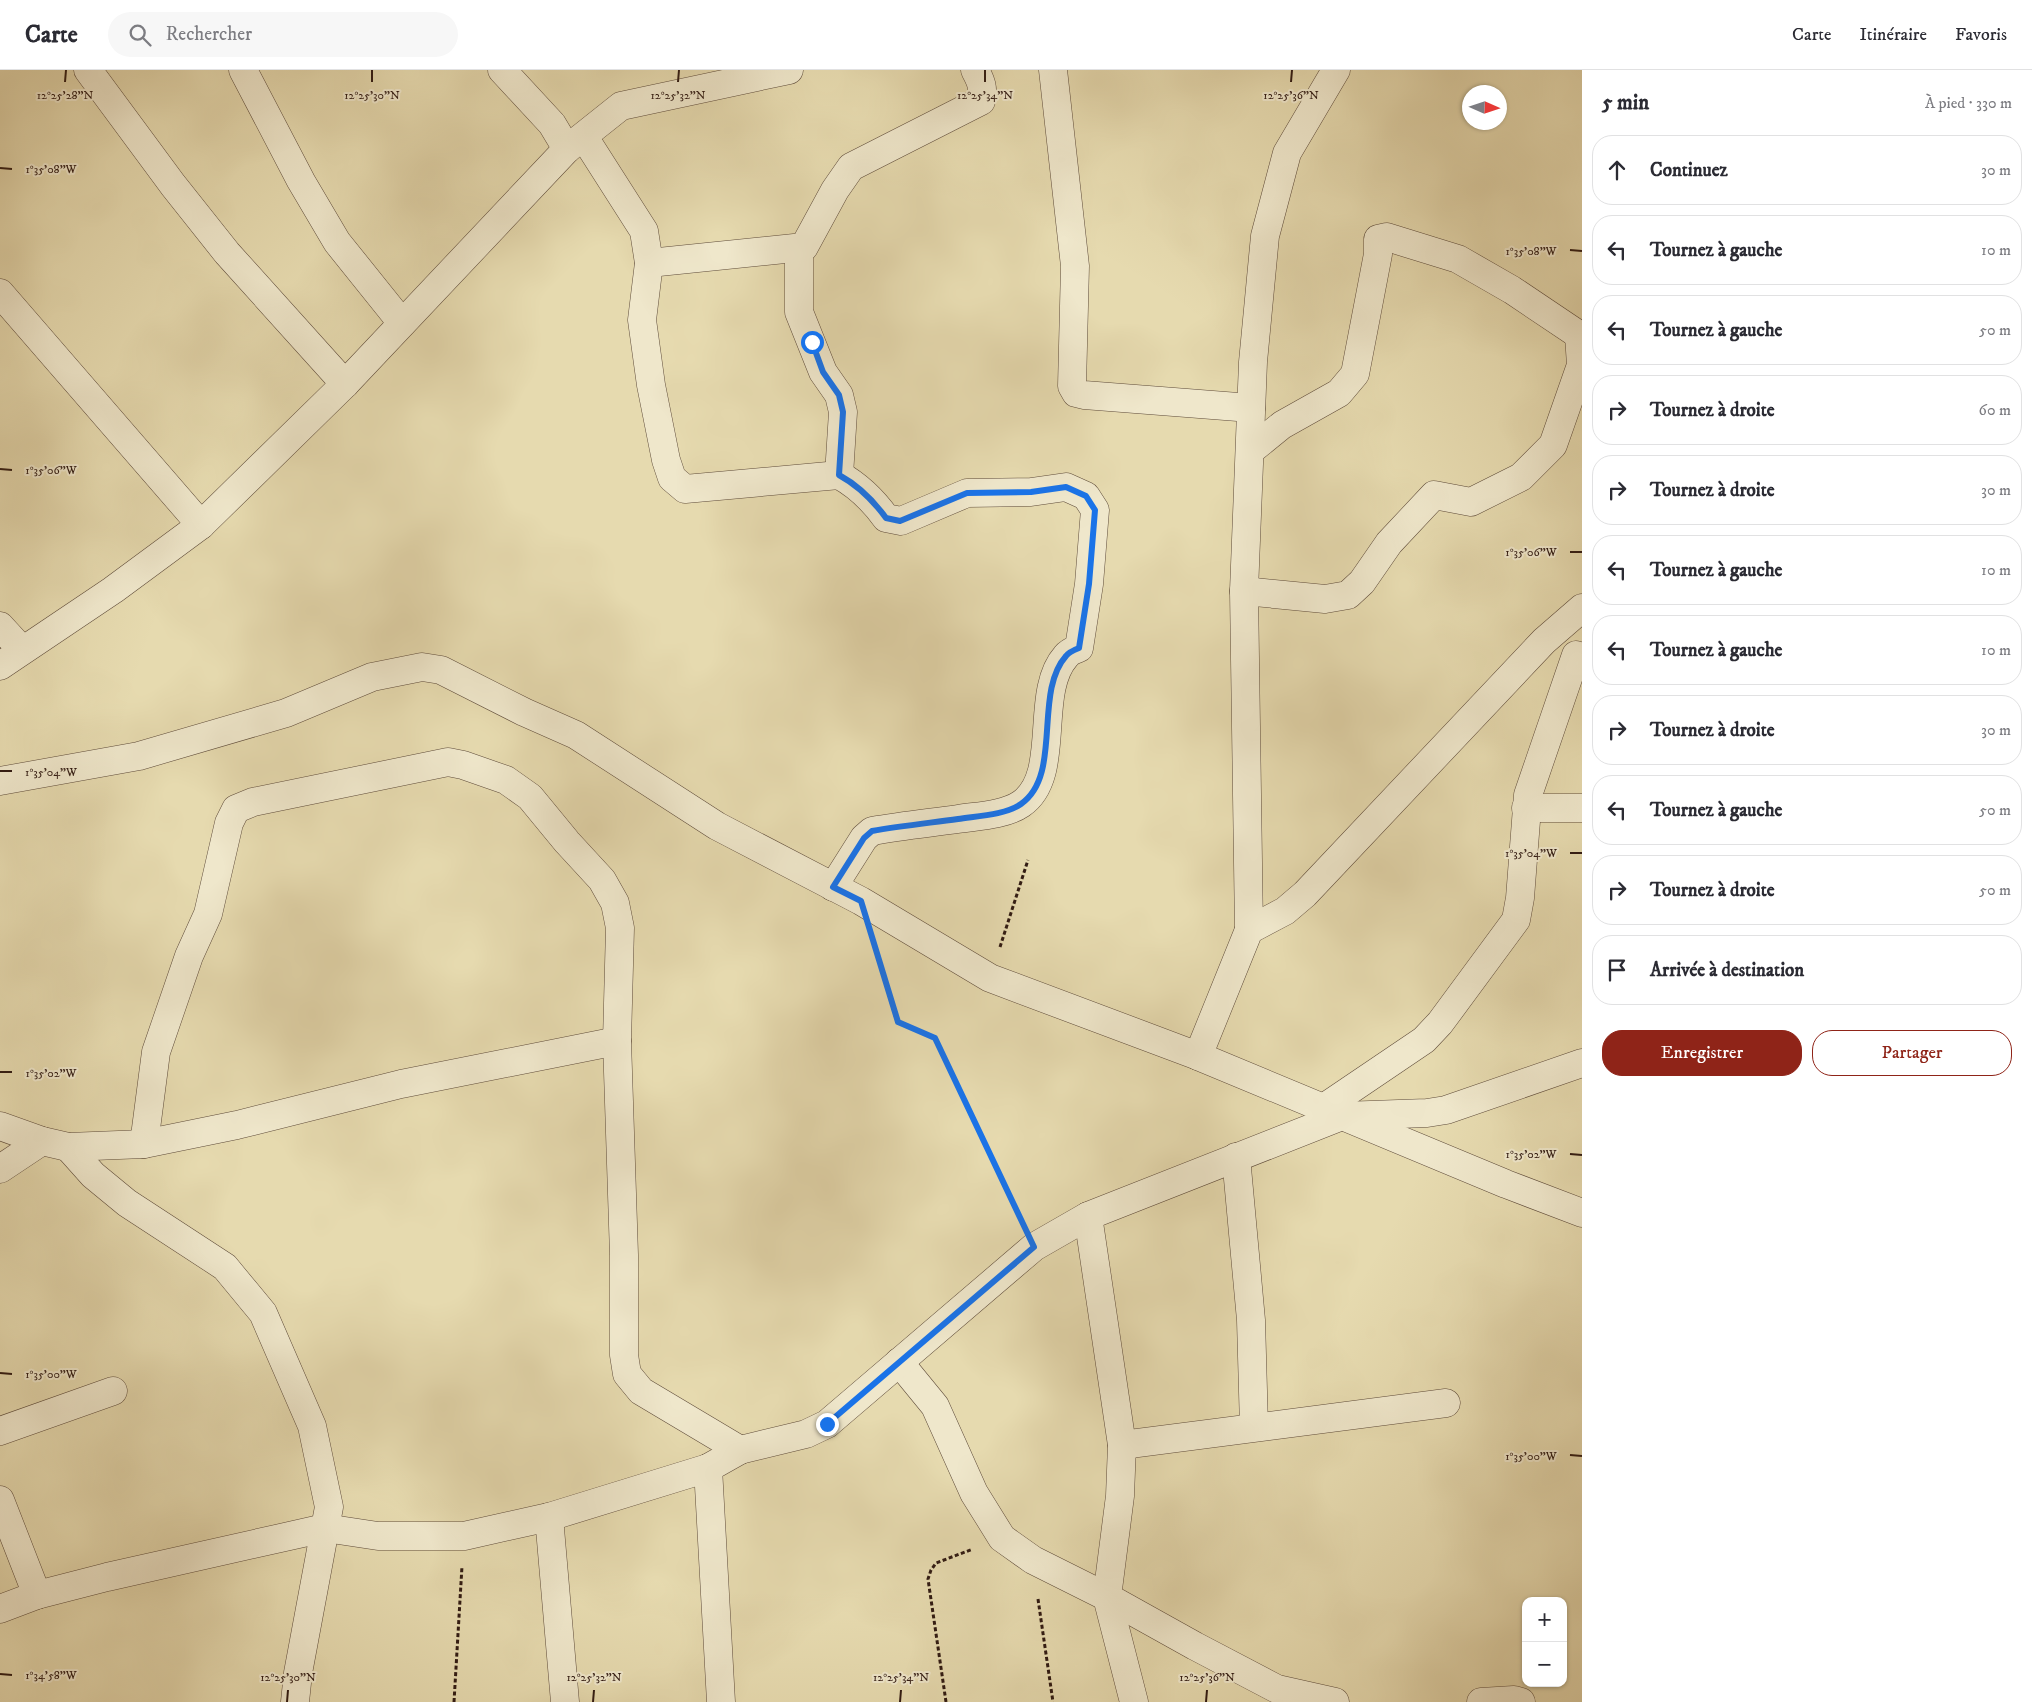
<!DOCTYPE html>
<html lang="fr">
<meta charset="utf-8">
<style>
body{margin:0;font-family:"IM FELL DW Pica",serif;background:#f7f7f7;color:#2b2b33}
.controls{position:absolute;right:15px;bottom:15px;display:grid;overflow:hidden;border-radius:10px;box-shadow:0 1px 4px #0004}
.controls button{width:45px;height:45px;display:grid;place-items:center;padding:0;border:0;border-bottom:1px solid #e1e1e2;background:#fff;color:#2b2b33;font:25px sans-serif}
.compass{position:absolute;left:1462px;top:15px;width:45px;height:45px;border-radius:50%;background:#fff;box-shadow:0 1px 4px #0004;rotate:93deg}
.stop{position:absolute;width:15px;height:15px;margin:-11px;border:4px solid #1a73e8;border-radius:50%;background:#fff}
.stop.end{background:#1a73e8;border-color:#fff;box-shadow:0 1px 5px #0008}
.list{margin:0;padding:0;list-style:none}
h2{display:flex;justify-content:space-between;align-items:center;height:65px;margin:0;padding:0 20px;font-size:21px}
h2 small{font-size:16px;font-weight:400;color:#7c7c81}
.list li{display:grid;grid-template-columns:32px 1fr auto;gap:15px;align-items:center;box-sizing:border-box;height:70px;margin:0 10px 10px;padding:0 10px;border:1px solid #e1e1e2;border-radius:20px}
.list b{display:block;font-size:19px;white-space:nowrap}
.list em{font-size:16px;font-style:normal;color:#7c7c81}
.actions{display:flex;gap:10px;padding:15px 20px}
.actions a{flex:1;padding:11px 0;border:1px solid #8f2418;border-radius:20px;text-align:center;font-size:18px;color:#8f2418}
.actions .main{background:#8f2418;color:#fff}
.icon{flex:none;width:28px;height:28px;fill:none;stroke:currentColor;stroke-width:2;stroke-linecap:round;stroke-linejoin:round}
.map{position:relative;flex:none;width:1582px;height:1632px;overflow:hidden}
header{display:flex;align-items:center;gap:30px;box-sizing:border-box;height:70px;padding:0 25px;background:#fff;border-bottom:1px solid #e1e1e2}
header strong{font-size:24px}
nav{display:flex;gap:28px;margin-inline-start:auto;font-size:18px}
.search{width:350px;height:45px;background:#f7f7f7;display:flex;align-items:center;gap:12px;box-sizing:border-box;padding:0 18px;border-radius:28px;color:#7c7c81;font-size:19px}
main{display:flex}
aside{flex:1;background:#fff}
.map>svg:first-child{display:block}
</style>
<header>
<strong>Carte</strong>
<div class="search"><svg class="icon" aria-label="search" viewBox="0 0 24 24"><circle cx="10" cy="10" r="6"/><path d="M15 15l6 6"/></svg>Rechercher</div>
<nav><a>Carte</a><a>Itinéraire</a><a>Favoris</a></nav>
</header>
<main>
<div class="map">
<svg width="1582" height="1632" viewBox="0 0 1582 1632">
<rect width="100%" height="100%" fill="#e6daaf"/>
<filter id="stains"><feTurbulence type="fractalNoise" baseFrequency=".004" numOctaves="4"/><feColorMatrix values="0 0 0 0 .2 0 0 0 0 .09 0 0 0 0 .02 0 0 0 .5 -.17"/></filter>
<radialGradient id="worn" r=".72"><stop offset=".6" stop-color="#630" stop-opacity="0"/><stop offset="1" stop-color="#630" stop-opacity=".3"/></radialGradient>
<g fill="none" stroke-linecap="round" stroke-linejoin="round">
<defs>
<g id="street">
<path d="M 88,0 L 173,115 L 227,183 L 345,314"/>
<path d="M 243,0 L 301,111 L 337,172 L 402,253"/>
<path d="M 502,0 L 552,54 L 567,79"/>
<path d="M 1053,0 L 1075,196 L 1072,316 L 1076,323 L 1084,325 L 1251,338"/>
<path d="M 584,67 L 644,161 L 649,193 L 642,250 L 651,315 L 666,390 L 672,408 L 685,419 L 839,405 C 859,416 873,430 886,448 L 901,451 L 967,423 L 1031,422 L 1066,417 L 1086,426 L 1095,440 L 1089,514 L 1079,578 C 1074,580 1069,582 1066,586 C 1033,623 1063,705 1021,734 C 1005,745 977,746 958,749 C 929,753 900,756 872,761 L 864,768 L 833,817"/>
<path d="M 799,178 L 799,242 L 823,302 L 839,325 L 843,342 L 839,405"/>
<path d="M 649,193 L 804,177 L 835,120 L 851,97 L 981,31 C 984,18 981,11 975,0"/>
<path d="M 0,223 L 201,455"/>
<path d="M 1250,381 L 1282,355 L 1339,323 L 1355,304 L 1378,184 L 1378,169 L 1387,167 L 1458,189 L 1512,220 L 1582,267"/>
<path d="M 1244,521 L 1325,529 L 1348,525 L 1362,512 L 1389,473 L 1434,425 L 1471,432 L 1521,407 L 1553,375 L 1581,295 L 1579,265"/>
<path d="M 0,556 L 22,580"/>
<path d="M 0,596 L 113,520 L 201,455 L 345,314 L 567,79 L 621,36 L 789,0"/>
<path d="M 0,711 L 139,686 L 286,643 L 372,607 L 422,597 L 441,600 L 524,642 L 576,665 L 717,756 L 861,831 L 990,908 L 1198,986 L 1506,1114 L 1582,1143"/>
<path d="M 1526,738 L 1582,738"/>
<path d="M 1249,860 L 1244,521 L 1253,292 L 1265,166 L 1287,83 L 1336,0"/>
<path d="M 1198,986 L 1249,860 L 1285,841 L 1305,824 L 1544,571 L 1582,538"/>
<path d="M 1322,1039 L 1424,970 L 1440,953 L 1516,850 L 1520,828 L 1528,725 L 1576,585"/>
<path d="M 0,1056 L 42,1071 L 68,1077 L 144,1074 L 237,1055 L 401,1014 L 617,971"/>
<path d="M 144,1074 L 156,982 L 189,886 L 208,844 L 229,753 L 236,739 L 253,732 L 448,692 L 463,695 L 506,710 L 530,727 L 567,772 L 602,810 L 615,833 L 620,858 L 617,971 L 624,1185 L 624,1285 L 627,1304 L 641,1321 L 740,1380"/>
<path d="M 68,1077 L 93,1105 L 127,1133 L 225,1197 L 263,1243 L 312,1356 L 329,1437 L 298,1603 L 295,1632"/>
<path d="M 1236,1087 L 1251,1250 L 1254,1357"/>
<path d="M 0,1099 L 42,1071"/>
<path d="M 1088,1146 L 1122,1375 L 1120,1426 L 1107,1527 L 1134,1632"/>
<path d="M 899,1292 L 935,1336 L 974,1423 L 1002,1468 L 1033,1490 L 1107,1527 L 1195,1576 L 1277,1619 L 1335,1632"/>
<path d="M 0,1361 L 113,1321"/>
<path d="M 1122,1375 L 1446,1333"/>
<path d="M 708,1398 L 721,1632"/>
<path d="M 0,1430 L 37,1525"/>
<path d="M 549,1447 L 565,1632"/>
<path d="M 0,1539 L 37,1525 L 107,1507 L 325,1458 L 378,1466 L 464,1466 L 549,1447 L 708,1398 L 740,1380 L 806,1364 L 827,1354 L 1034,1177 L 1088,1146 L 1342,1046 L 1427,1043 L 1446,1040 L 1582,993"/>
<path d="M 1481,1632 L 1514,1630 L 1521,1632"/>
</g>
</defs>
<!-- street casing -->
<use href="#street" stroke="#5e4b3a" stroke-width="29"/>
<!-- path -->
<g stroke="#311b13" stroke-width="3" stroke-dasharray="4 2.5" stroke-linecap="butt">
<path d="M 874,875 L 897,952 L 935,968 L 1020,1149"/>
<path d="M 1000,877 L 1028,790"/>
<path d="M 1038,1529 L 1053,1632"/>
<path d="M 454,1632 L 462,1496"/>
<path d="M 946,1632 L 928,1509 L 931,1500 L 936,1493 L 973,1479"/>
</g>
<!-- street -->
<use href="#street" stroke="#efe7cb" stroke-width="28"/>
</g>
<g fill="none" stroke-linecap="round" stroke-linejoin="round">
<!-- route -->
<path stroke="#1a73e8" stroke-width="6" d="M 812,272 L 823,302 L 839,325 L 843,342 L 839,405 C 859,416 873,430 886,448 L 900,451 L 967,423 L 1031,422 L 1066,417 L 1086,426 L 1095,440 L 1089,514 L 1079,578 C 1074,580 1069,582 1066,586 C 1033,623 1063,705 1021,734 C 1005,745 977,746 958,749 C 929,753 900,756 872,761 L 864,768 L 833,817 L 861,831 L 898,952 L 935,968 L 1034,1177 L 827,1354"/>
</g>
<!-- ticks -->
<path fill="none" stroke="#311b13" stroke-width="2" d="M 65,12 L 66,0M 372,12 L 372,0M 678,12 L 679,0M 985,12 L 985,0M 1291,12 L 1292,0M 0,98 L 12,99M 1570,180 L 1582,181M 0,399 L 12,400M 1570,482 L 1582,482M 0,701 L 12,701M 1570,783 L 1582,783M 0,1002 L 12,1002M 1570,1084 L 1582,1085M 0,1303 L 12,1304M 1570,1385 L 1582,1386M 0,1604 L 12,1605M 287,1632 L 288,1620M 593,1632 L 594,1620M 900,1632 L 901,1620M 1206,1632 L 1207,1620"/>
<g font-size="12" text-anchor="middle" fill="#311b13" stroke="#efe7cb" stroke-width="4" stroke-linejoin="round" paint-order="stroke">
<text x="65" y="29">12°25'28"N</text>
<text x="372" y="29">12°25'30"N</text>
<text x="678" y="29">12°25'32"N</text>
<text x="985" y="29">12°25'34"N</text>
<text x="1291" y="29">12°25'36"N</text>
<text x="51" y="103">1°35'08"W</text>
<text x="1531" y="185">1°35'08"W</text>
<text x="51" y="404">1°35'06"W</text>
<text x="1531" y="486">1°35'06"W</text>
<text x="51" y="706">1°35'04"W</text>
<text x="1531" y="787">1°35'04"W</text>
<text x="51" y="1007">1°35'02"W</text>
<text x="1531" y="1088">1°35'02"W</text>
<text x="51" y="1308">1°35'00"W</text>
<text x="1531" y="1390">1°35'00"W</text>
<text x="51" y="1609">1°34'58"W</text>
<text x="288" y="1611">12°25'30"N</text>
<text x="594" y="1611">12°25'32"N</text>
<text x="901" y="1611">12°25'34"N</text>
<text x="1207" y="1611">12°25'36"N</text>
</g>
<rect width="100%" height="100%" filter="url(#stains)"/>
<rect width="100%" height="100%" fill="url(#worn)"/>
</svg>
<div class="controls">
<button>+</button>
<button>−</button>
</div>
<svg class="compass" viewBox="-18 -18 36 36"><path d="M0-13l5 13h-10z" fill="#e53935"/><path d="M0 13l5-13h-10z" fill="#7c7c81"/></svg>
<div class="stop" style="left:812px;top:272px"></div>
<div class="stop end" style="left:827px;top:1354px"></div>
</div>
<aside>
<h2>5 min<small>À pied · 330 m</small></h2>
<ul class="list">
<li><svg class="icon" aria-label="ahead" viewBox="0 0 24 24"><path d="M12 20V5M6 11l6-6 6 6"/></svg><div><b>Continuez</b></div><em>30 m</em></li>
<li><svg class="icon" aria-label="left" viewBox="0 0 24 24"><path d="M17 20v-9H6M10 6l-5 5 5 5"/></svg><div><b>Tournez à gauche</b></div><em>10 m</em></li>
<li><svg class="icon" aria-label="left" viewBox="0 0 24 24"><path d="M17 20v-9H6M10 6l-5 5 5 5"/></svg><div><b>Tournez à gauche</b></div><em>50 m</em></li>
<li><svg class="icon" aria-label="right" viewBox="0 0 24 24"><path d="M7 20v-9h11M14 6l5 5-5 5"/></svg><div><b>Tournez à droite</b></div><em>60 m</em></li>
<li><svg class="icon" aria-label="right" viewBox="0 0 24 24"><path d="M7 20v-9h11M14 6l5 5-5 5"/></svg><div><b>Tournez à droite</b></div><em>30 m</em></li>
<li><svg class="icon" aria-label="left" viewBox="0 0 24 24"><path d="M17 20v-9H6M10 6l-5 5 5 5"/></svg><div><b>Tournez à gauche</b></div><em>10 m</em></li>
<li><svg class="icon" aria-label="left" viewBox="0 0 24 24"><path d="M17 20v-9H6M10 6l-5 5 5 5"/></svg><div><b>Tournez à gauche</b></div><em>10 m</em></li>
<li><svg class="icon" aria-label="right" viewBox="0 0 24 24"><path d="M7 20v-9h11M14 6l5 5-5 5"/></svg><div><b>Tournez à droite</b></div><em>30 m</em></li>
<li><svg class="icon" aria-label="left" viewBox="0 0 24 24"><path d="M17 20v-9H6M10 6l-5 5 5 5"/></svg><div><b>Tournez à gauche</b></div><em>50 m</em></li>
<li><svg class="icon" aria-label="right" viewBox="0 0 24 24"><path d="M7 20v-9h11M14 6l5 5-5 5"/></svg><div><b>Tournez à droite</b></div><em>50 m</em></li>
<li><svg class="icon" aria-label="arrive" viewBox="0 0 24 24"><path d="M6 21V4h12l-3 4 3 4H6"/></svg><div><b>Arrivée à destination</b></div></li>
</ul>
<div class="actions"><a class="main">Enregistrer</a><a>Partager</a></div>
</aside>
</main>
